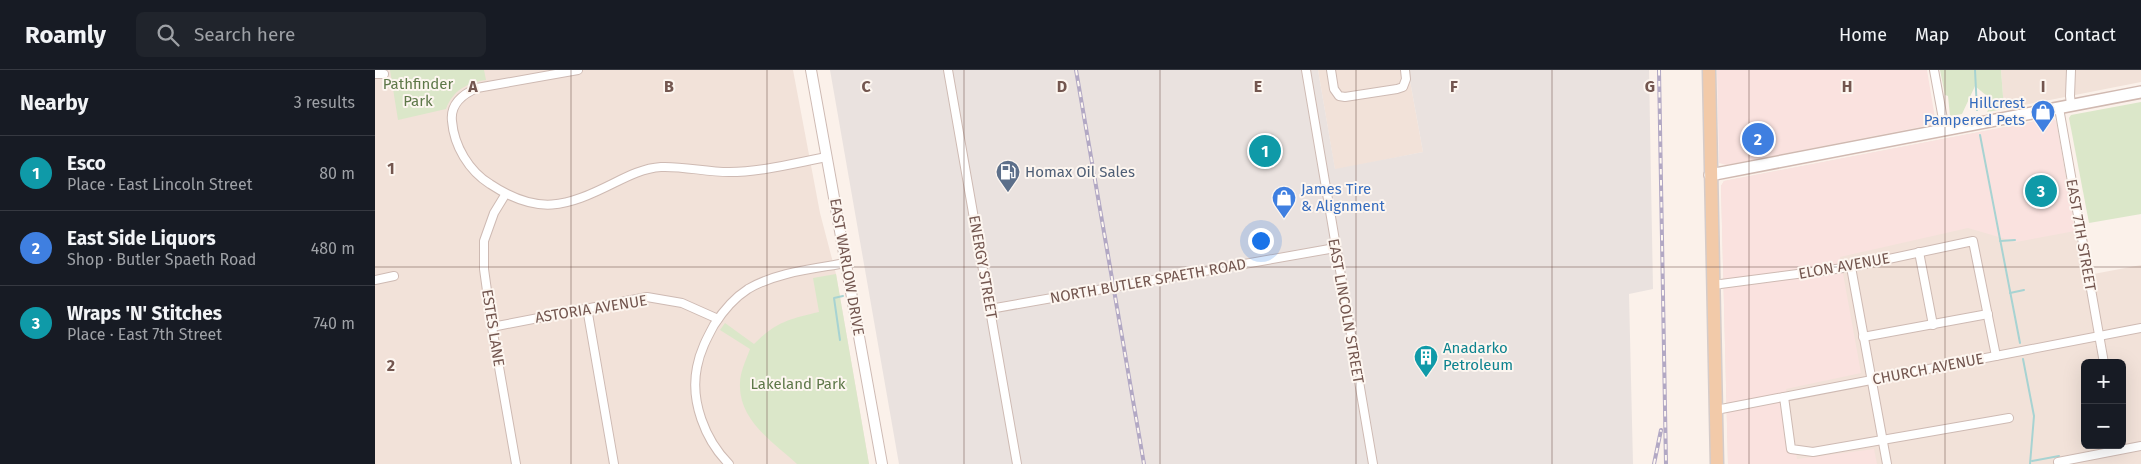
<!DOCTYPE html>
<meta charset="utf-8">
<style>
body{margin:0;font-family:"Fira Sans",sans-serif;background:#20242c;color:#f1f3f6}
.controls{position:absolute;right:15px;bottom:15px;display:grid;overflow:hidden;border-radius:8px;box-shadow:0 5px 20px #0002}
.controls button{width:45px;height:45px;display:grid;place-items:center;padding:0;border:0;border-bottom:1px solid #363941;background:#171b24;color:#f1f3f6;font:25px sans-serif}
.you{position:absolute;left:885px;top:170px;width:18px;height:18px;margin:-12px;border:4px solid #fff;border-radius:50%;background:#1a73e8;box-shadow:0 0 0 8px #1a73e833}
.badge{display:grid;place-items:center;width:32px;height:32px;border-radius:50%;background:#ea580c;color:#fff;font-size:16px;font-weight:700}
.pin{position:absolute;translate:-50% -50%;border:2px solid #fff;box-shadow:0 1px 5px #0006}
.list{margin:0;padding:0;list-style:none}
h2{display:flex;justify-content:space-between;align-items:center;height:65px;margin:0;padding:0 20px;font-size:21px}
h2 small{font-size:16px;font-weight:400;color:#9ea1a6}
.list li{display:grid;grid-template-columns:32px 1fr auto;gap:15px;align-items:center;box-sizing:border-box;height:75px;padding:0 20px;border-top:1px solid #363941}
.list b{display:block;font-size:19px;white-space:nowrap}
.list p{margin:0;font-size:16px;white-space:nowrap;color:#9ea1a6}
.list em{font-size:16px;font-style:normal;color:#9ea1a6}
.icon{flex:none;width:28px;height:28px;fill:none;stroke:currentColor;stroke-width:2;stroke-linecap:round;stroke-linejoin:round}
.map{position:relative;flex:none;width:1766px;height:394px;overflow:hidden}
header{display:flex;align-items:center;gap:30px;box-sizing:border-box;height:70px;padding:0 25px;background:#171b24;border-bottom:1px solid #363941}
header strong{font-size:24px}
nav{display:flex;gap:28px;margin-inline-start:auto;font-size:18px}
.search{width:350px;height:45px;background:#20242c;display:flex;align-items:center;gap:12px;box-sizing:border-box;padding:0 18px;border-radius:8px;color:#9ea1a6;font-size:19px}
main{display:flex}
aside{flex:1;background:#171b24}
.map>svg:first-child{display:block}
</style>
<header>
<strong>Roamly</strong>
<div class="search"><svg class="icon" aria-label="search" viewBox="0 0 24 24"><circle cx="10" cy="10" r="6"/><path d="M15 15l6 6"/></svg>Search here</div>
<nav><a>Home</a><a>Map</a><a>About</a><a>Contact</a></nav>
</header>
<main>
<aside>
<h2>Nearby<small>3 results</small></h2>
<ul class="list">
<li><span class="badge" style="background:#0f9aa8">1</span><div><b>Esco</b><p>Place · East Lincoln Street</p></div><em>80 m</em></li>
<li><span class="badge" style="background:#3f7fe0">2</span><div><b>East Side Liquors</b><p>Shop · Butler Spaeth Road</p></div><em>480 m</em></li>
<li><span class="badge" style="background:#0f9aa8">3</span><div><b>Wraps 'N' Stitches</b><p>Place · East 7th Street</p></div><em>740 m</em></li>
</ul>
</aside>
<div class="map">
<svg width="1766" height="394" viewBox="0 0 1766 394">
<rect width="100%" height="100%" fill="#fbf1ea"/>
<!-- residential -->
<g fill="#f2e2d9" fill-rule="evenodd">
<path d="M 0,0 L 418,0 L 445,143 L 461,204 L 494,394 L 0,394 Z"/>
<path d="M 943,0 L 1033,0 L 1048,82 L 960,100 Z"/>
<path d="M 1626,0 L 1766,0 L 1766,12 L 1629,39 Z"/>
<path d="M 1677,48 L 1681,51 L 1708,206 L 1766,195 L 1766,394 L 1353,394 L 1346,116 L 1349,111 ZM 1710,293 L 1747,293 L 1747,375 L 1710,375 Z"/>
</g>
<!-- commercial -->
<g fill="#fae2df">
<path d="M 1342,0 L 1552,0 L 1561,54 L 1351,95 L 1344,93 Z"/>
<path d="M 1677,48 L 1681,51 L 1700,161 L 1641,172 L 1593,158 L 1465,187 L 1486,303 L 1411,319 L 1422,389 L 1499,379 L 1502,394 L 1353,394 L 1346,116 L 1349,111 Z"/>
</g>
<!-- industrial -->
<path fill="#eae2df" d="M 455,0 L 943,0 L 960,99 L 1048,82 L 1033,0 L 1274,0 L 1278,219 L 1254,224 L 1258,394 L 524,394 Z"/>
<!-- green -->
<g fill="#dbe7c9">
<path d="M 15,0 L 109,0 L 111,10 C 92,13 78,20 71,39 L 23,50 Z"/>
<path d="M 1565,0 L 1626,0 L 1629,39 L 1612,42 L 1618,31 L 1600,16 L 1587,44 L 1575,46 L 1573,26 L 1570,25 Z"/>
<path d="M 1766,32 L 1766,144 L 1714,153 L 1694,48 L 1696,45 Z"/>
<path d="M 461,204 L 494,394 L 422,394 C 399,373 363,350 365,313 C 365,302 371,290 375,279 L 345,260 L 350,253 L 379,274 C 401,252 414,249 444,242 L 438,208 Z"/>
</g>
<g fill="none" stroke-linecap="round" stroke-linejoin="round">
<!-- stream -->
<g stroke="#a7d3d2" stroke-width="2">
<path d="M 1600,0 L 1602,40"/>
<path d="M 1605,65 L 1645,273"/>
<path d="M 1625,171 L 1640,170"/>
<path d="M 1635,223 L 1649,220"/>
<path d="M 465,270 L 459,228 L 468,226"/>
<path d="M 1648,289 L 1659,346 L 1655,394"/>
<path d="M 1657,391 L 1684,386"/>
</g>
<defs>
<g id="minor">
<path d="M 203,0 L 102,18 C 88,24 75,34 77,51 C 79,76 94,101 115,114 C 163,146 191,137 239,113 C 253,106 269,98 286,97 C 308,96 331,102 354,102 C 386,102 420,93 452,87"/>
<path d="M 573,0 L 642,394"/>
<path d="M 931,0 L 998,394"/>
<path d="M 956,0 L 959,19 L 964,26 L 970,27 L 1022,19 L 1028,17 L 1031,9 L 1030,0"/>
<path d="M 1559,0 L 1570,60"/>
<path d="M 1696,0 L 1695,26 L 1696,35"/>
<path d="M 0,4 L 9,4"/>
<path d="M 1684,38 L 1729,293"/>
<path d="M 130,125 L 119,143 L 109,171 L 109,199 L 117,257 L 141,394"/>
<path d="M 1544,182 L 1558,255"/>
<path d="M 1476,197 L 1512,394"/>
<path d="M 0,210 L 19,206"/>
<path d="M 1338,215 L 1476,197 L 1598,171 L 1621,286"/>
<path d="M 212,238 L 239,394"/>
<path d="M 615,239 L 960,178"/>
<path d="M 117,257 L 272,227 L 307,233 L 343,249"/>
<path d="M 1488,267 L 1613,244"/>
<path d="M 1409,327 L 1416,379 L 1438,382 L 1634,348"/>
<path d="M 1341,340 L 1766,258"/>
<path d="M 1683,392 L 1766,376"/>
<path d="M 354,394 C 330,370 315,331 322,297 C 325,281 332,268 339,255 C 348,241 359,228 373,219 C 402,202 438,199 471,193"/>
</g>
<path id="tertiary" d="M 436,0 L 507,394"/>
<path id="secondary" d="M 1335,105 L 1766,22"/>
<path id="primary" d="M 1334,0 L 1342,394"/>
</defs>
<!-- minor casing -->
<use href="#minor" stroke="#cebab3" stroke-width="10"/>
<!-- tertiary casing -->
<use href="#tertiary" stroke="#cebab3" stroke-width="12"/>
<!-- secondary casing -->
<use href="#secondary" stroke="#d0b9b1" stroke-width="14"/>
<!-- primary casing -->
<use href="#primary" stroke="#d5ccca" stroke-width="15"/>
<!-- minor -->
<use href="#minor" stroke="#fff" stroke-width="8"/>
<!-- tertiary -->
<use href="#tertiary" stroke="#fff" stroke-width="10"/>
<!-- secondary -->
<use href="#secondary" stroke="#fff" stroke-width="11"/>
<!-- primary -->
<use href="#primary" stroke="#f2caa9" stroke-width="12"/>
<defs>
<g id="rail">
<path d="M 701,0 L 769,394"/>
<path d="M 1284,0 L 1291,394"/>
<path d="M 1279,394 L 1286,360"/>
</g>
</defs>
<!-- rail casing -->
<use href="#rail" stroke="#b2a8c4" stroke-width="4"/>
<!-- rail -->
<use href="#rail" stroke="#fdf6f0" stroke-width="2" stroke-dasharray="5.5" stroke-linecap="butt"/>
</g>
<!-- grid -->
<path fill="none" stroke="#73564f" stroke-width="1" stroke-opacity="0.55" d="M 196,0 L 196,394M 392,0 L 392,394M 589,0 L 589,394M 785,0 L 785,394M 981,0 L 981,394M 1177,0 L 1177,394M 1374,0 L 1374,394M 1570,0 L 1570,394M 0,197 L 1766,197"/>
<!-- icons -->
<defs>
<symbol id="shop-pin" viewBox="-11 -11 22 30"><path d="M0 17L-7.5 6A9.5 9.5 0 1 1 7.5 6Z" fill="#3f7fe0" stroke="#fdf6f0"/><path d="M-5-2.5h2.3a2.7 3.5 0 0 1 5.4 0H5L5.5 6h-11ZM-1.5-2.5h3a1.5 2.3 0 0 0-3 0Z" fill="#fff"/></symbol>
<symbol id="fuel-pin" viewBox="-11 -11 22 30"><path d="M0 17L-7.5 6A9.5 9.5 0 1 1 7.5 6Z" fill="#5c6f8a" stroke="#fdf6f0"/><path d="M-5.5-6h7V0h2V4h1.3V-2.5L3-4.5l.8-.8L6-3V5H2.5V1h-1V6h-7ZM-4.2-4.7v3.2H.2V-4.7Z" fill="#fff"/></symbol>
<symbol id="building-pin" viewBox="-11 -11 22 30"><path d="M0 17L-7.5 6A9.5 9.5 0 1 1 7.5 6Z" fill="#0f9aa8" stroke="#fdf6f0"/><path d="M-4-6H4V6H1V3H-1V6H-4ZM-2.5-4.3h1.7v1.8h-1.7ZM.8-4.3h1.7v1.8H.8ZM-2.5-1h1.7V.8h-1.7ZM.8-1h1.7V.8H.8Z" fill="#fff"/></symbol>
</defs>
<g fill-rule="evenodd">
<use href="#shop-pin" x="1654" y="28" width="28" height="38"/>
<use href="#fuel-pin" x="619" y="88" width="28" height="38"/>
<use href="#shop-pin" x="895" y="114" width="28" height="38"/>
<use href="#building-pin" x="1037" y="273" width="28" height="38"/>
</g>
<g text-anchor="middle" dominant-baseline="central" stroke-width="4" stroke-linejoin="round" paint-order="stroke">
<!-- park labels -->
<g font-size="15" fill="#5e7849" stroke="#fdf6f0">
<text x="43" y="14">Pathfinder<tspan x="43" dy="17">Park</tspan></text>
<text x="423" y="314">Lakeland Park</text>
</g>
<!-- shop labels -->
<g font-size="15" fill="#366cbe" stroke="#fdf6f0" text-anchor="end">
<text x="1650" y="33">Hillcrest<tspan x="1650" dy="17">Pampered Pets</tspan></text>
<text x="926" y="119" text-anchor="start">James Tire<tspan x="926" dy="17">&amp; Alignment</tspan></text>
</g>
<!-- service labels -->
<g font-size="15" fill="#4e5e75" stroke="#fdf6f0" text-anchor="start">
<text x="650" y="102">Homax Oil Sales</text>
</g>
<!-- street labels -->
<g font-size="15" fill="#73564f" stroke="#fdf6f0">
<text transform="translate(1706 165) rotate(80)">EAST 7TH STREET</text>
<text transform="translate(1469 196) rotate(-10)">ELON AVENUE</text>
<text transform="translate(472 197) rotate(80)">EAST WARLOW DRIVE</text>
<text transform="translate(608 197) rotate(80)">ENERGY STREET</text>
<text transform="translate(773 211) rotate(-10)">NORTH BUTLER SPAETH ROAD</text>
<text transform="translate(216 239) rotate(-9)">ASTORIA AVENUE</text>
<text transform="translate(971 241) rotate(80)">EAST LINCOLN STREET</text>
<text transform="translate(118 258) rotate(81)">ESTES LANE</text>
<text transform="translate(1553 299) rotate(-11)">CHURCH AVENUE</text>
</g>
<!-- culture labels -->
<g font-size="15" fill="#0d838f" stroke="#fdf6f0" text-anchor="start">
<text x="1068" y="278">Anadarko<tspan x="1068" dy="17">Petroleum</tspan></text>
</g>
</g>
<g font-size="16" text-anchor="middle" font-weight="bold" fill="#73564f" stroke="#fdf6f0" stroke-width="4" stroke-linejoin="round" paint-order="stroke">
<text x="98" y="22">A</text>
<text x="294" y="22">B</text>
<text x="491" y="22">C</text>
<text x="687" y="22">D</text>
<text x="883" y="22">E</text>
<text x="1079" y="22">F</text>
<text x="1275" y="22">G</text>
<text x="1472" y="22">H</text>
<text x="1668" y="22">I</text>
<text x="16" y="104">1</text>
<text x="16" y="301">2</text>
</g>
</svg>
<div class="controls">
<button>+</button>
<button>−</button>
</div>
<div class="you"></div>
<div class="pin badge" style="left:890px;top:81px;background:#0f9aa8">1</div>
<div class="pin badge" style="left:1383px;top:69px;background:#3f7fe0">2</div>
<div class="pin badge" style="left:1666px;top:121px;background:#0f9aa8">3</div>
</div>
</main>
